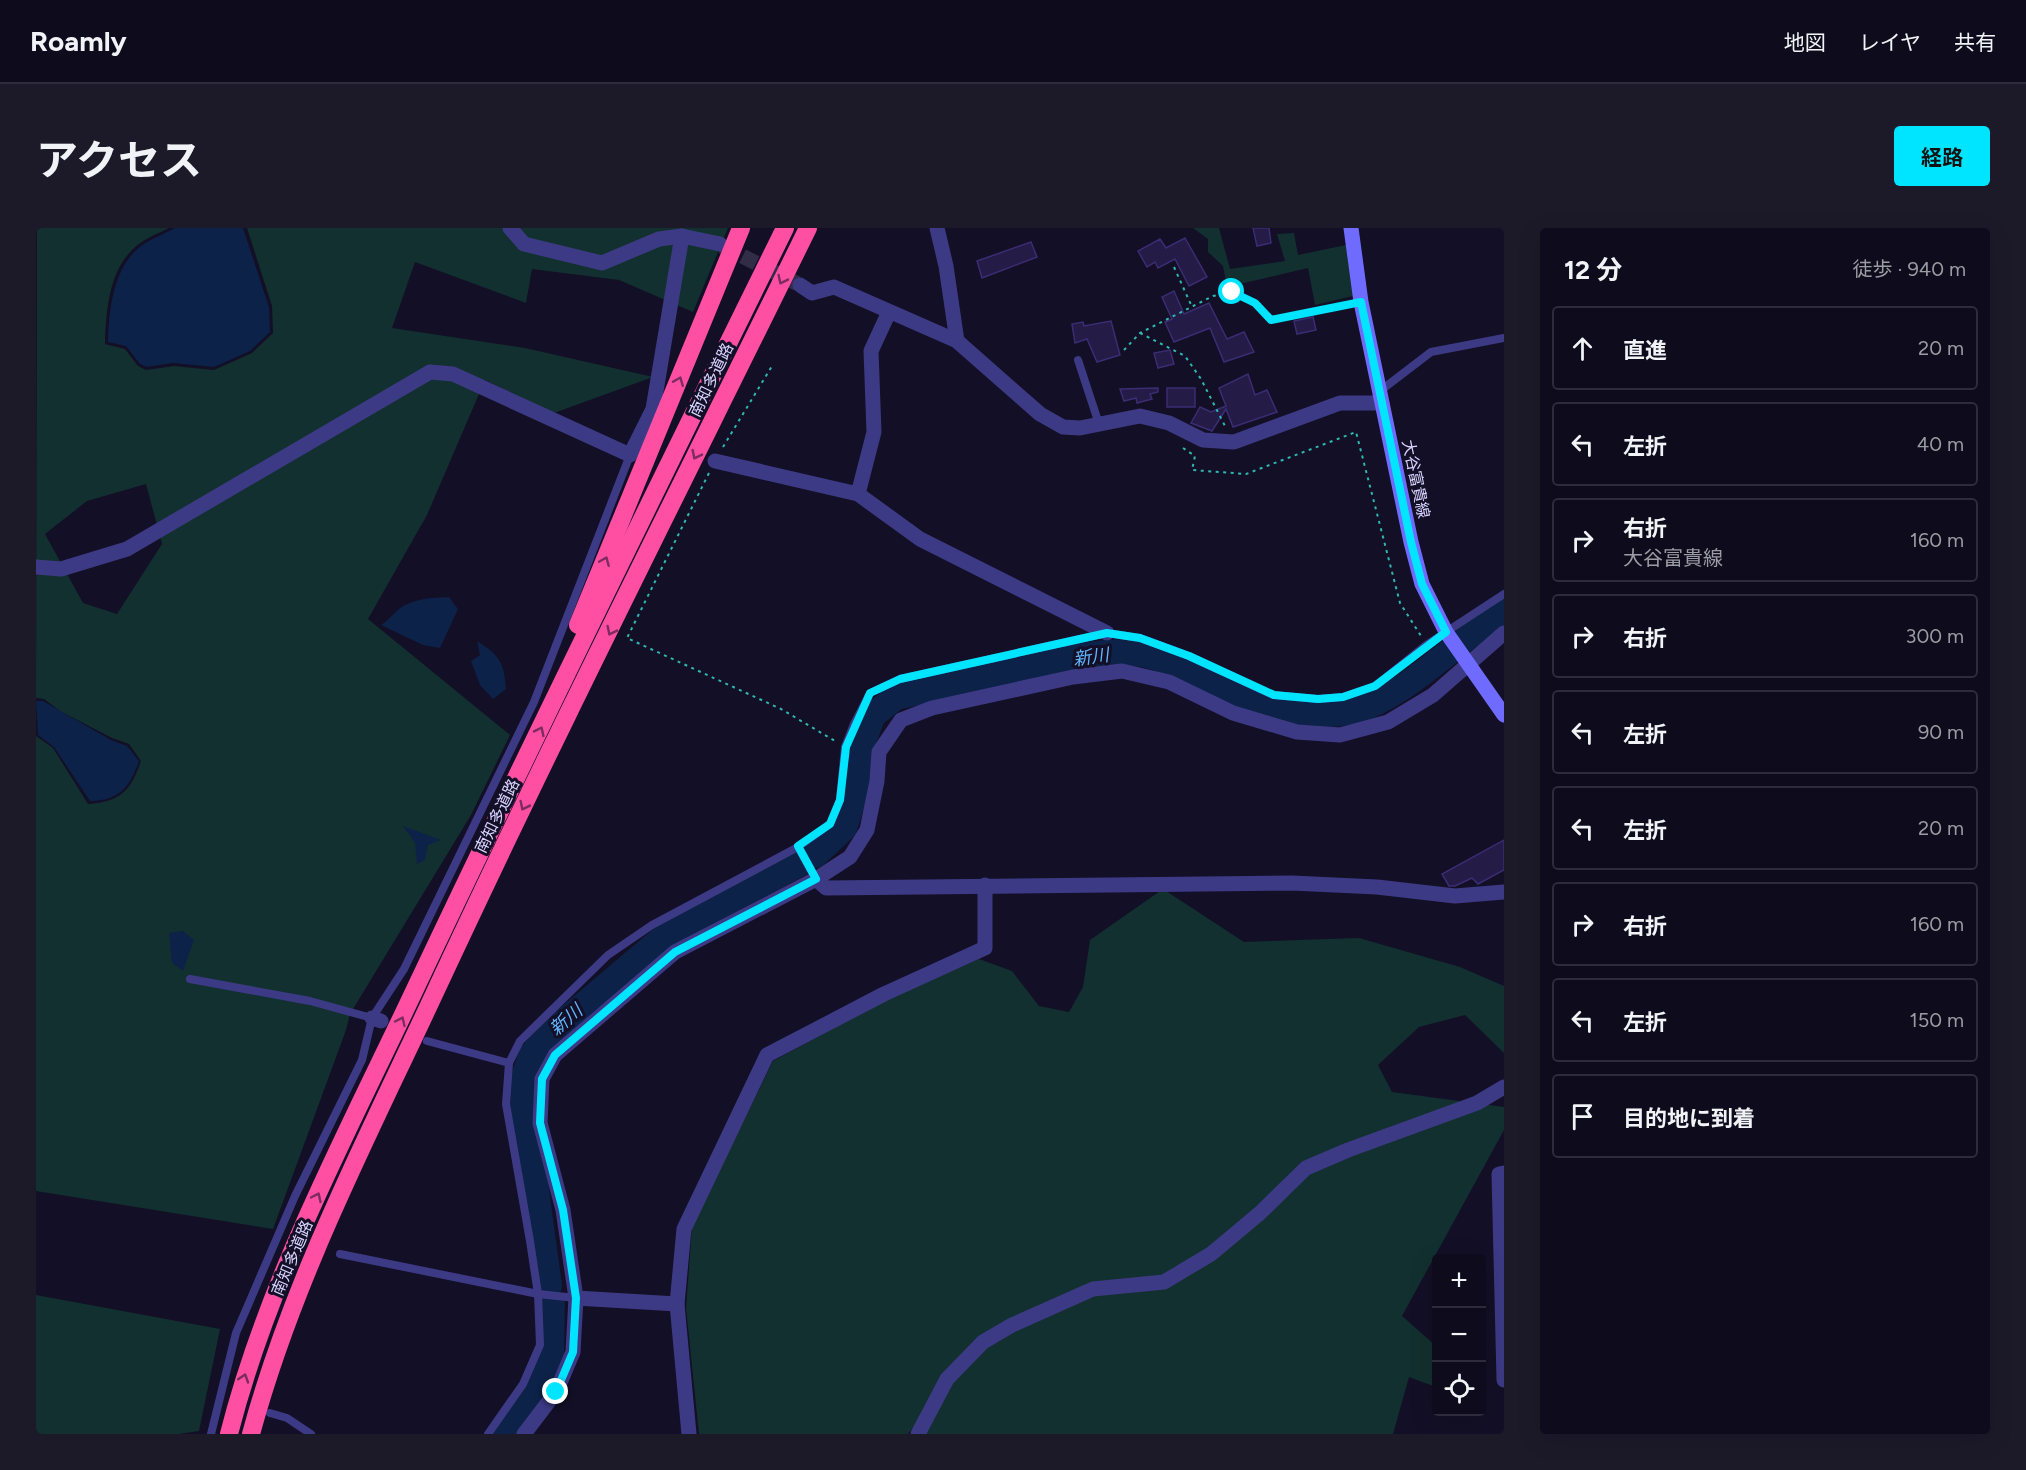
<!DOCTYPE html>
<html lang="ja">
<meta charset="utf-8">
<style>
body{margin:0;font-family:Figtree,"Noto Sans JP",sans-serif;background:#1c1929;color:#f1f3f6}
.controls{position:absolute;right:18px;bottom:18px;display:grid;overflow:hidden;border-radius:6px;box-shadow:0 6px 24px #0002}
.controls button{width:54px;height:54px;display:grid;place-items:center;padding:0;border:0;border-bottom:2px solid #2e2b3b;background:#0e0b1c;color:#f1f3f6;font:30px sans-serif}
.stop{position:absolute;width:18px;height:18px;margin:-14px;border:4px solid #00e5ff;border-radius:50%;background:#fff}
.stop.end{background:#00e5ff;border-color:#fff;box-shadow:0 2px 6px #0008}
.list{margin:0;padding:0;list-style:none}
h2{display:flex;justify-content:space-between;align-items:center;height:78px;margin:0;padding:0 24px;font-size:26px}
h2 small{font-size:20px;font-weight:400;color:#9b9ba3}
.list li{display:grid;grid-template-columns:39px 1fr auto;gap:18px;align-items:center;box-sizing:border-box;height:84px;margin:0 12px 12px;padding:0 12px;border:2px solid #2e2b3b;border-radius:6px}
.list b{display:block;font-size:22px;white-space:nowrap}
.list p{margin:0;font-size:20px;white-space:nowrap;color:#9b9ba3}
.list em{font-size:20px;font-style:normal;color:#9b9ba3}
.icon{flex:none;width:33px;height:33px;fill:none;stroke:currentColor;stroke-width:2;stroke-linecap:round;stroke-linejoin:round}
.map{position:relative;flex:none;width:1468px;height:1206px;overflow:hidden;border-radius:6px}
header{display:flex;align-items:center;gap:36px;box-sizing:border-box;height:84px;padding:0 30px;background:#0e0b1c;border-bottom:2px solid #2e2b3b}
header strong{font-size:28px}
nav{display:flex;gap:33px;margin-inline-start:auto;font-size:21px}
.intro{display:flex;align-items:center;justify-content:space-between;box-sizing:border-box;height:144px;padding:0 36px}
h1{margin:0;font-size:42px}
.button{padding:15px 27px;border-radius:6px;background:#00e5ff;color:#111;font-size:21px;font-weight:700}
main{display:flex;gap:36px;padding:0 36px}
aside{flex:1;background:#0e0b1c;border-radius:6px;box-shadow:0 6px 24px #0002}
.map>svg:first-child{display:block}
</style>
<header>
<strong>Roamly</strong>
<nav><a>地図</a><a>レイヤ</a><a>共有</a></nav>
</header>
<div class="intro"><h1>アクセス</h1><a class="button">経路</a></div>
<main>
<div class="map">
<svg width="1468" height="1206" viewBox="0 0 1468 1206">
<rect width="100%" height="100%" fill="#130f26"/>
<!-- green -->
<g fill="#12302f" fill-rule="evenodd">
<path d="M 1,0 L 133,0 C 123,5 112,9 103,16 C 73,38 70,82 69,116 L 89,121 L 102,138 L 110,142 L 138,138 L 178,142 L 216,125 L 237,105 L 236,78 L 211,0 L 692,0 L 657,84 L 583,52 L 496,41 L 490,75 L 379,34 L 356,100 L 489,120 L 617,149 L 518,185 L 449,152 L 391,287 L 332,391 L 474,507 L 435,587 L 314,786 L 310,802 L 237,1001 L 0,963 L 0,508 L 17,520 L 52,576 C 85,574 95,562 105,533 L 93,516 L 76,510 L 24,483 L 8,471 L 0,470 ZM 110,256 L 126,316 L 81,386 L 47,375 L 9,306 L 51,273 Z"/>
<path d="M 1157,0 L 1183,0 L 1194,41 L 1249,33 L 1241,6 L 1258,5 L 1262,27 L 1310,17 L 1317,68 L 1279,77 L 1272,40 L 1191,59 L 1187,38 L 1172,24 L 1172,11 Z"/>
<path d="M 1127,661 L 1208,714 L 1323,710 L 1424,739 L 1468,758 L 1468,825 L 1429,787 L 1383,799 L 1342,837 L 1356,864 L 1468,879 L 1468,902 L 1366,1088 L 1400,1118 L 1400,1159 L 1373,1149 L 1357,1206 L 884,1206 L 878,1199 L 872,1206 L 663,1206 L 650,1080 L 656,999 L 737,833 L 856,769 L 943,731 L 976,743 L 1003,778 L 1033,784 L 1047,759 L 1054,712 Z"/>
<path d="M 0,1067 L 184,1101 L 163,1203 L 143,1206 L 0,1206 Z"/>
</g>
<!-- water -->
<g fill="#0c2248">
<path d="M 139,0 L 207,0 L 233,79 L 234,104 L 214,123 L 178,139 L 137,135 L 111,139 L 104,136 L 90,118 L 72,114 C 73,82 77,39 105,18 C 115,11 128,6 139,0 Z"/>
<path d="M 413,369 L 422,381 L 404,420 L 387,417 L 345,397 C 353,392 357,386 363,381 C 377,370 396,370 413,369 Z"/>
<path d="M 441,413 C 464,428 468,434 470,461 L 457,471 L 444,457 L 435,433 L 444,427 Z"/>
<path d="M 0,473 L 7,473 L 75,512 L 91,518 L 103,533 C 94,559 83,573 54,573 L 18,519 L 2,507 Z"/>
<path d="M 367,598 L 405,612 L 392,617 L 389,632 L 381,636 L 379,615 Z"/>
<path d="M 147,703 L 158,712 L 147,743 L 136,735 L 133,705 Z"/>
</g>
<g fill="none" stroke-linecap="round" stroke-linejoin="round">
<!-- river -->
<g stroke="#0c2248" stroke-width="26">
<path d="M 1428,412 L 1468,383"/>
<path d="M 779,627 L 808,600 L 822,556 L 824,521 L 837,487 L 860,469 C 905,459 951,449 997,439 C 1031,432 1065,421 1100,425 C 1132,429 1159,449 1187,463 C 1231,484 1295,497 1341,474 C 1367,461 1389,443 1412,425"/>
<path d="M 513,1058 L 494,917 L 484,885 L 487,851 L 496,826 L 512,807 L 634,704 L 765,635"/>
<path d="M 467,1206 L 503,1156 L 515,1128 L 516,1076"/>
</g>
</g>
<!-- building -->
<g fill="#241b47" stroke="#3b2d73" stroke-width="1.5">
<path d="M 1217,0 L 1233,0 L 1235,15 L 1221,18 Z"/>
<path d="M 1149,10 L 1171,49 L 1153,58 L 1139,31 L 1122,40 L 1119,34 L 1111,39 L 1102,23 L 1124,11 L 1130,20 Z"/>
<path d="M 995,14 L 1001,29 L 946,50 L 941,33 Z"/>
<path d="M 1138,63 L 1148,86 L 1173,75 L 1191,111 L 1208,104 L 1218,124 L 1188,134 L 1174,100 L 1138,114 L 1129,94 L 1136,91 L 1126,69 Z"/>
<path d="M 1277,89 L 1280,102 L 1261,106 L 1258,93 Z"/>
<path d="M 1075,93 L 1084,127 L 1061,134 L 1051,111 L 1039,115 L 1036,96 L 1047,94 L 1048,98 Z"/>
<path d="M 1134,122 L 1138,136 L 1122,140 L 1118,125 Z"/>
<path d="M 1212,146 L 1219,167 L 1231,162 L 1241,184 L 1197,199 L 1190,181 L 1176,203 L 1155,195 L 1164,179 L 1175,184 L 1190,178 L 1183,160 Z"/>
<path d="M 1122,160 L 1122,164 L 1114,166 L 1116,171 L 1101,175 L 1100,170 L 1088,173 L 1084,161 Z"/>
<rect x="1131" y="160" width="28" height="19"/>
<path d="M 1468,612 L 1468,642 L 1442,656 L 1436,650 L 1419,658 L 1413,658 L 1406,646 Z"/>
</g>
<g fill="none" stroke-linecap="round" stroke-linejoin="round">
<!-- street-tunnel -->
<path stroke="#312d47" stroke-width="15" stroke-dasharray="15 8" stroke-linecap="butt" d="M 686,18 L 764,57"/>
<!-- path -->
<g stroke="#2fb8b0" stroke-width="2" stroke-dasharray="3 4.5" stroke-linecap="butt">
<path d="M 1138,39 L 1156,79"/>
<path d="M 1104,105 L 1149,128 L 1165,151 L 1189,198"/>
<path d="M 1088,122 L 1104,105 L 1177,68 L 1196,64 L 1219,75 L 1235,92 L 1312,76"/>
<path d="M 687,219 L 736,138"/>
<path d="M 1147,220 L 1159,228 L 1156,242 L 1210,246 L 1320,204 L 1364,375 L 1385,408"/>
<path d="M 673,245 L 591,410 L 745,481 L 799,513"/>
</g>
<!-- lane -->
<g stroke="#3d3a85" stroke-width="8">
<path d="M 1042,132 L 1063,196"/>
<path d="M 1344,163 L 1395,124 L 1468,110"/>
<path d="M 762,619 L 780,651"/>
<path d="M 154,751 L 274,773 L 336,790"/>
<path d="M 391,813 L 473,835"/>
<path d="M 304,1026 L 502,1066 L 540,1070"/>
<path d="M 234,1185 L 251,1190 L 275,1206"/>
<path d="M 175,1206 L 200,1105 L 259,968 L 326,832 L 336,790 L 368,741 L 498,474 L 594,227"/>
<path d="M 452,1206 L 487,1156 L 504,1117 L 502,1066 L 494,1013 L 470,876 L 473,835 L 484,813 L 572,727 L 616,697 L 762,619 L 794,596 L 804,572 L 809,519 L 818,496 L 834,465 L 864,451 L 1071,405 L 1104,410 L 1153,428 L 1237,467 L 1282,471 L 1307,469 L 1339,458 L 1390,417 L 1468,366"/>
</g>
<!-- street -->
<g stroke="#3d3a85" stroke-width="15">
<path d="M 474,0 L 488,16 L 566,35 L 623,11 L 646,8 L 684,16"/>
<path d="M 901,0 L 910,38 L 921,113"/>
<path d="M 764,57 L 776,65 L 798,59 L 921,113 L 1004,186 L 1027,199 L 1044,200 L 1104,188 L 1133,195 L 1167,212 L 1198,214 L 1304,175 L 1346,175"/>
<path d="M 679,233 L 822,266 L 884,311 L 1071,405"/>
<path d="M 822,266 L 838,204 L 835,123 L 853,84"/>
<path d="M 0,339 L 25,341 L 91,321 L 394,144 L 417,146 L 594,227 L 617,181 L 646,8"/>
<path d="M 780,651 L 790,660 L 1256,655 L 1341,659 L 1419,668 L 1468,664"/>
<path d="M 336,790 L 345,793"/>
<path d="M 1468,945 L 1463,946 L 1468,1152"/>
<path d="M 540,1070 L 641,1076"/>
<path d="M 488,1206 L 520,1164 L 537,1124 L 540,1070 L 527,982 L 504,895 L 506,851 L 519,827 L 639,724 L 780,651 L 814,629 L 831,602 L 841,553 L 843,524 L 865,492 L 896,480 L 1037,449 L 1086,443 L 1133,454 L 1197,485 L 1261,504 L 1304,507 L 1352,494 L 1397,467 L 1468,405"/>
<path d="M 653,1206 L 641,1076 L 648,1001 L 731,827 L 848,766 L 949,720 L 949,657"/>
<path d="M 882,1206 L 911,1151 L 947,1114 L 976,1097 L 1057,1061 L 1128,1054 L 1175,1026 L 1224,985 L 1270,940 L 1312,922 L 1441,875 L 1468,859"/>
</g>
<!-- secondary -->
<path stroke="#6f6bff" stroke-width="15" d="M 1315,0 L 1325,74 L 1375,314 L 1386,356 L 1410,404 L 1468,487"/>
<!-- highway -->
<g stroke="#ff4fa3" stroke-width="18">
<path d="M 542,397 L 705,0"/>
<path d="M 193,1206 C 233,1049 312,904 381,757 C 501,503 625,252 749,0"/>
<path d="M 215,1206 C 256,1055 328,916 394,775 C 515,514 645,258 772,0"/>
</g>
</g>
<!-- one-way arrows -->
<defs><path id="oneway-chevron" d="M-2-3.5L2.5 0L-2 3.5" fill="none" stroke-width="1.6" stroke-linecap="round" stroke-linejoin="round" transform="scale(1.5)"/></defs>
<g stroke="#7d2c5e">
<use href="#oneway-chevron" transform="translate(746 52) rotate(116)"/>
<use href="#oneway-chevron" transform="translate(643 153) rotate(-68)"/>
<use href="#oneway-chevron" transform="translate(660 227) rotate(116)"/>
<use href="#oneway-chevron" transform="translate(569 333) rotate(-67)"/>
<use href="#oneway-chevron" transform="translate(575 403) rotate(116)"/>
<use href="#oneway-chevron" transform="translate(504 503) rotate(-64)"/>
<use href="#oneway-chevron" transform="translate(488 578) rotate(116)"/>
<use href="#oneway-chevron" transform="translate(365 793) rotate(-65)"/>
<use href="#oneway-chevron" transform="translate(281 969) rotate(-65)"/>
<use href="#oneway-chevron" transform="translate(208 1150) rotate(-72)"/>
</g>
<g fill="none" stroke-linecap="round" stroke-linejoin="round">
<!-- route -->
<path stroke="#00e5ff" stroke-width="8" d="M 520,1164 L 537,1124 L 540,1070 L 527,982 L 504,895 L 506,851 L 519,827 L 639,724 L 780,651 L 762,618 L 794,596 L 804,572 L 810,519 L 834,465 L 864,451 L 1071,405 L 1104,410 L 1153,428 L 1238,467 L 1282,471 L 1307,469 L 1339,458 L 1410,404 L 1386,356 L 1375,314 L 1325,74 L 1235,92 L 1219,75 L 1196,64"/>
</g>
<g text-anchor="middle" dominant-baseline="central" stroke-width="6" stroke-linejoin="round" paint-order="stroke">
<!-- street labels -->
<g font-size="16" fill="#d9d4ff" stroke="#130f26">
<text transform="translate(675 152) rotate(-64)">南知多道路</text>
<text transform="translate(1380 251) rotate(78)">大谷富貴線</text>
<text transform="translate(461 588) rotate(-64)">南知多道路</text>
<text transform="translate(256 1030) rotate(-67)">南知多道路</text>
</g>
<!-- water labels -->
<g font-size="18" font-style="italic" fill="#62b6ff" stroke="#130f26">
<text transform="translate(1055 429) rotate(-8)">新川</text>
<text transform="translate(530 792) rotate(-41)">新川</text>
</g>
</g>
</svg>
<div class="controls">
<button>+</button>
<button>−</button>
<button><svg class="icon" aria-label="locate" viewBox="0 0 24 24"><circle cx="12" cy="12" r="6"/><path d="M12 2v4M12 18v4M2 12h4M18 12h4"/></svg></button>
</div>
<div class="stop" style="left:1196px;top:64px"></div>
<div class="stop end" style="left:520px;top:1164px"></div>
</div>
<aside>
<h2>12 分<small>徒歩 · 940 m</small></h2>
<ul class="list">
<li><svg class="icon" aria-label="ahead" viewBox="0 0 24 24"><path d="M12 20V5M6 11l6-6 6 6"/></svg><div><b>直進</b></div><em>20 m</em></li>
<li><svg class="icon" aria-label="left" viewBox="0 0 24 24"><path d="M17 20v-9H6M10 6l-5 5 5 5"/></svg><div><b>左折</b></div><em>40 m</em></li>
<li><svg class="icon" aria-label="right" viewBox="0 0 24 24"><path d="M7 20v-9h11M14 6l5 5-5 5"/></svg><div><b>右折</b><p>大谷富貴線</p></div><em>160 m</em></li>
<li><svg class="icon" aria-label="right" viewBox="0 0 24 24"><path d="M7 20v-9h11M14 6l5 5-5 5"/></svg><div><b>右折</b></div><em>300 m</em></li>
<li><svg class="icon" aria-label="left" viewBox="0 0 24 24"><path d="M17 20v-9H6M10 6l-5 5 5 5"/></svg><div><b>左折</b></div><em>90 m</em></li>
<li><svg class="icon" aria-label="left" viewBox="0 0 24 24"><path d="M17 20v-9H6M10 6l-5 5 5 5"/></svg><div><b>左折</b></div><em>20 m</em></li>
<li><svg class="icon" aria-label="right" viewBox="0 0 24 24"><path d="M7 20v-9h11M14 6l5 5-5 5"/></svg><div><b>右折</b></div><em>160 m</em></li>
<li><svg class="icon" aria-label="left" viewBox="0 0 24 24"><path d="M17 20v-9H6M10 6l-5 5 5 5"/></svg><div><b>左折</b></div><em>150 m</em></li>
<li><svg class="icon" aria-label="arrive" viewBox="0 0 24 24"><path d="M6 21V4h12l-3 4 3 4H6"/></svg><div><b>目的地に到着</b></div></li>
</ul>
</aside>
</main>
